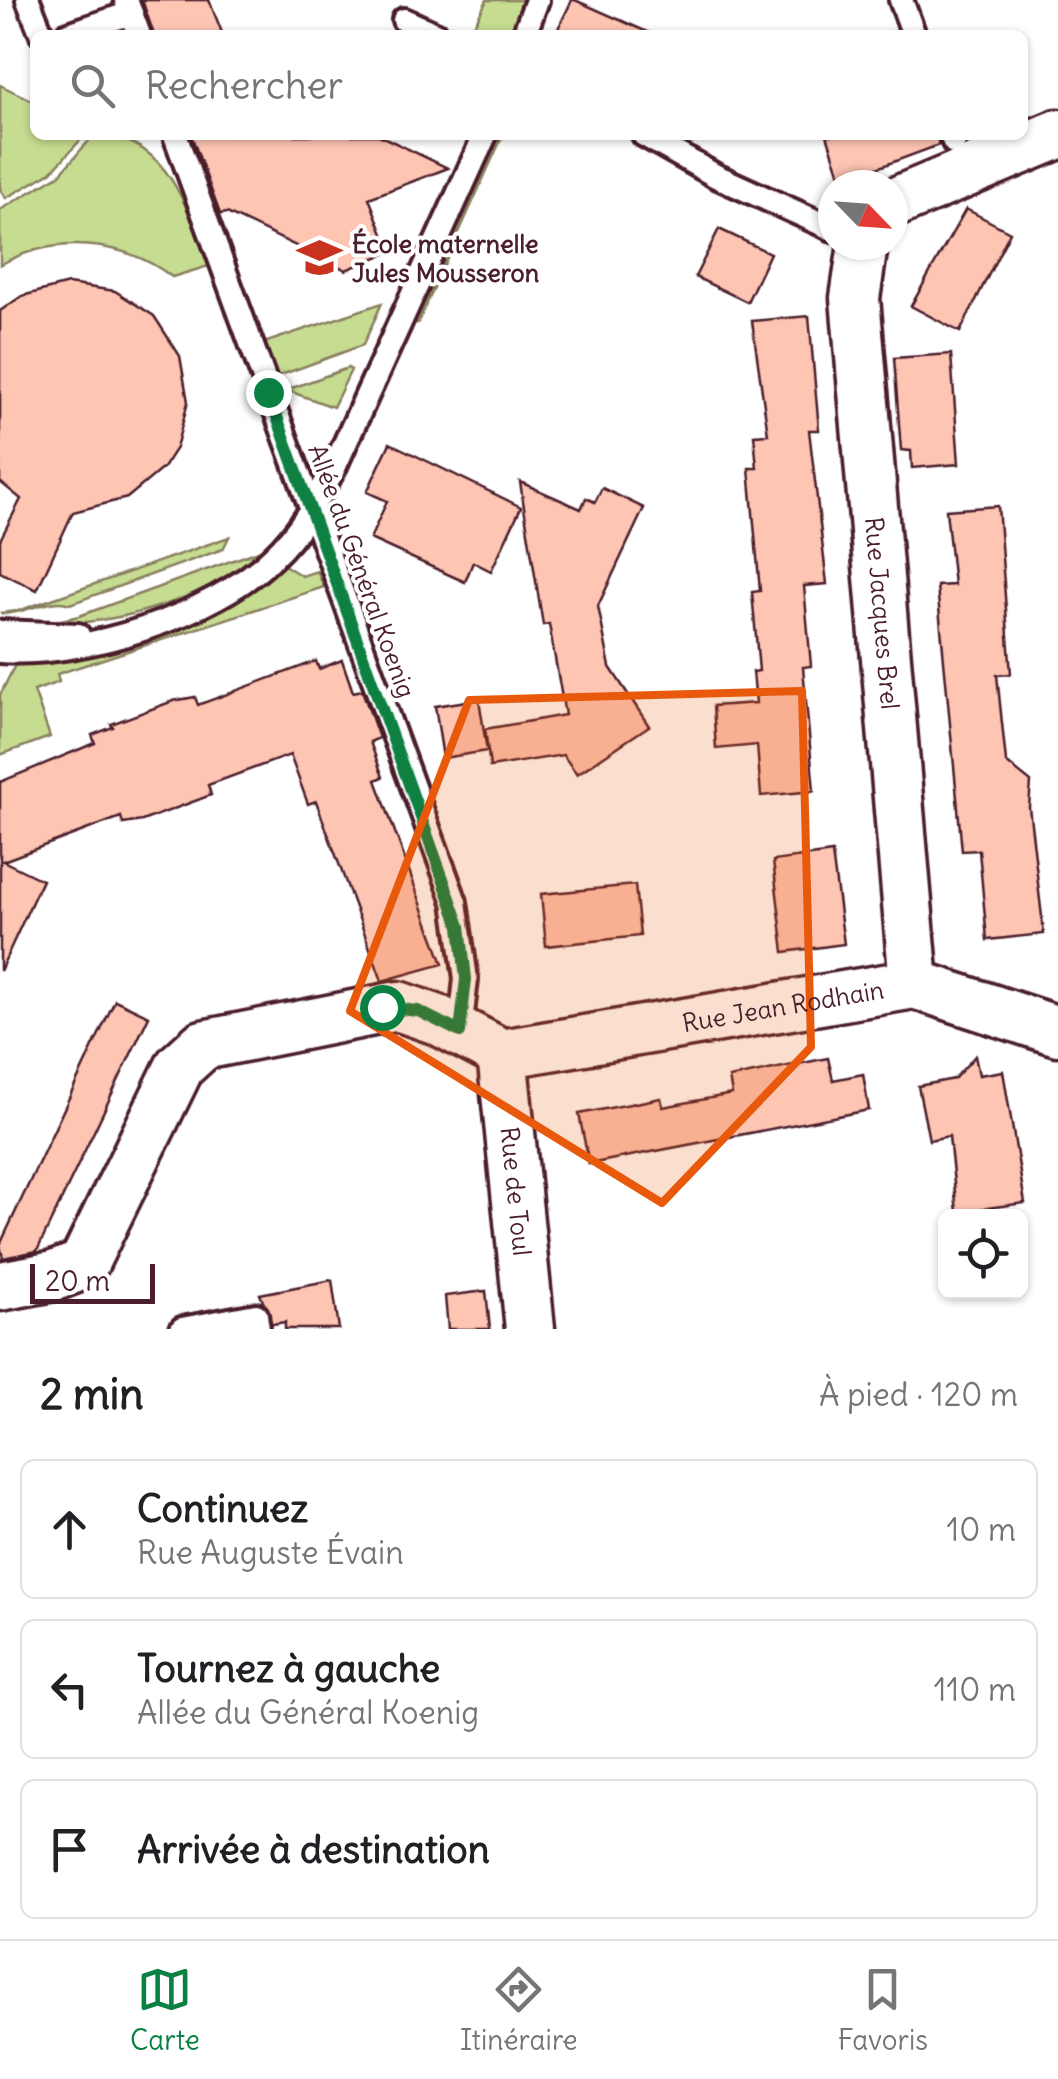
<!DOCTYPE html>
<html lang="fr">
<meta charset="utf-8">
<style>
body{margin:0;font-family:Delius,sans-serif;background:#f6f6f6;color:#202124}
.controls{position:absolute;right:30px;bottom:30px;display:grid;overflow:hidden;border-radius:15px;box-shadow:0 2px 8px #0004}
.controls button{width:90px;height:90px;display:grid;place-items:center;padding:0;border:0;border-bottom:2px solid #e0e0e0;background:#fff;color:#202124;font:50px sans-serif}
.compass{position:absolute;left:818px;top:170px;width:90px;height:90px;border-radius:50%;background:#fff;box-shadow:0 2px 8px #0004;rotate:115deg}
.scale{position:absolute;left:30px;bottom:25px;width:125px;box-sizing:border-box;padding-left:10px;border:5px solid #4a1f2b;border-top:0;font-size:28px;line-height:35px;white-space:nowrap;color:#4a1f2b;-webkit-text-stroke:8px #fff;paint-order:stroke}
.stop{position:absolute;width:30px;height:30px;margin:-22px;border:8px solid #0b8043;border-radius:50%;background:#fff}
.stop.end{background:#0b8043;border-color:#fff;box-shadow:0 2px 10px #0008}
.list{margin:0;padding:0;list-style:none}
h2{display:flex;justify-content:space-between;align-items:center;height:130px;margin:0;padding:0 40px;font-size:42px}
h2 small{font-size:32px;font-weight:400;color:#757577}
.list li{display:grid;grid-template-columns:65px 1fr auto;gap:30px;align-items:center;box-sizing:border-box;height:140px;margin:0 20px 20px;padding:0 20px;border:2px solid #e0e0e0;border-radius:15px}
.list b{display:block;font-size:38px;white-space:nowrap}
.list p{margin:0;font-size:32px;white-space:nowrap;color:#757577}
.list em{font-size:32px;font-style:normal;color:#757577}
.icon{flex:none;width:55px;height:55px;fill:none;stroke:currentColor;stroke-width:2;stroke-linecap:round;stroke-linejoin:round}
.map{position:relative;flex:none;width:1058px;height:1329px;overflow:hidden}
.search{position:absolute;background:#fff;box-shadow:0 2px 8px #0004;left:30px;right:30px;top:30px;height:110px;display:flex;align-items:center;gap:25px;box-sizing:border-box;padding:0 35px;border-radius:15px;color:#757577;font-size:38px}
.sheet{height:610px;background:#fff}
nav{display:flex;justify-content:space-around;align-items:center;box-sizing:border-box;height:140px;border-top:2px solid #e0e0e0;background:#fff;font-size:28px;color:#757577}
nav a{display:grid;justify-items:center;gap:5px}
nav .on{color:#0b8043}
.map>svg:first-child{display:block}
</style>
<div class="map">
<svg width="1058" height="1329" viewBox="0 0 1058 1329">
<rect width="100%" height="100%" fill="#fff"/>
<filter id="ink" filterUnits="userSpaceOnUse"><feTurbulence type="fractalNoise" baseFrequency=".01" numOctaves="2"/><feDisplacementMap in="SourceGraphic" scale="20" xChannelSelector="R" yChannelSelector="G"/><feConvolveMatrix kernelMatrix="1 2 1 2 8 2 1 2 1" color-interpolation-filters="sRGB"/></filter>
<g filter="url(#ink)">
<!-- green -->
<g fill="#c6dc91" stroke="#887e5e" stroke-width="2.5">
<path d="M 487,0 L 524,0 L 512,35 L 471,31 Z"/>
<path d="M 0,85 L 35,102 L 35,135 L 85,135 L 51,172 L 6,198 L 0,189 Z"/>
<path d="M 94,135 C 169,135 187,210 209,266 L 172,277 C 123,239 53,235 0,265 L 0,210 L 59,175 Z"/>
<path d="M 497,135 L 503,135 L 418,323 L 412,323 Z"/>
<path d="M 382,303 L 363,345 L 273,378 L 261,344 Z"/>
<path d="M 348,368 L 351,370 L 333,407 L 286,390 Z"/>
<path d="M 229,537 L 223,549 L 70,604 C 48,596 24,616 0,613 L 18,611 Z"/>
<path d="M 264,549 C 206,600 120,625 43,624 L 79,616 Z"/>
<path d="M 284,565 L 302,576 L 317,571 L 324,587 L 57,674 L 59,682 L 34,691 L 50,737 L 0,755 L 0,695 L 15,665 C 97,666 223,619 284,565 Z"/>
</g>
<!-- building -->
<g fill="#fec5b3" stroke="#4a1f2b" stroke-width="2.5">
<path d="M 142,0 L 209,0 L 223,35 L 154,35 Z"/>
<path d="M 572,0 L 575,0 L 654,35 L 555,35 Z"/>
<path d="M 191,135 L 379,135 L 448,168 L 369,198 L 390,252 L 346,270 L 227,213 L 220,214 Z"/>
<path d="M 827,135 L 936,135 L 939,145 L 842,181 Z"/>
<path d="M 966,209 L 1010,232 L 960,332 L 911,306 Z"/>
<path d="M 719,229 L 770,253 L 747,302 L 695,277 Z"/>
<path d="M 68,284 L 115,291 L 154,316 L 180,356 L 188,402 L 176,448 L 163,468 L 127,498 L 73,512 L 37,590 L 0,572 L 0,540 L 21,499 L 0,482 L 0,311 L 22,296 Z"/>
<path d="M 809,316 L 819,430 L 809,430 L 827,584 L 804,586 L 811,666 L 803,667 L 814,791 L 761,796 L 757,745 L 716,749 L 713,706 L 756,703 L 753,672 L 759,671 L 752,592 L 760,591 L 749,468 L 757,468 L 754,435 L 768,434 L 752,321 Z"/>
<path d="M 951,354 L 959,464 L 912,468 L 911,451 L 901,450 L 894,358 Z"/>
<path d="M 390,443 L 521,507 L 491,571 L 473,562 L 465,582 L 370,539 L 387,501 L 367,492 Z"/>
<path d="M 520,482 L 581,509 L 586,498 L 595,502 L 602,488 L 644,508 L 598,606 L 610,667 L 649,726 L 577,774 L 563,755 L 490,767 L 485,729 L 565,715 L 549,624 L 543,625 Z"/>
<path d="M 998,506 L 1011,674 L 997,675 L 1006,762 L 1031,782 L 1029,807 L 1044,934 L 987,940 L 979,850 L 962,851 L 937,586 L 954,585 L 946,510 Z"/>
<path d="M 342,660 L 353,692 L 362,690 L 379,738 L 370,742 L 383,777 L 376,780 L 443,964 L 382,981 L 316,801 L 308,804 L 290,755 L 208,785 L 211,795 L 142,821 L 123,824 L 121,817 L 3,861 L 42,880 L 0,971 L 0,782 L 95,743 L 92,735 L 113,727 L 111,724 L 173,701 L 195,697 L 198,705 L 316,661 L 319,669 Z"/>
<path d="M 479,699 L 487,751 L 443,758 L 435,706 Z"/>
<path d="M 832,853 L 844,944 L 784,952 L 773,861 Z"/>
<path d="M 635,885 L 640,936 L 546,946 L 541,894 Z"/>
<path d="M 115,1000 L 149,1016 L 37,1251 L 3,1258 L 0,1245 Z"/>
<path d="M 975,1056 L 979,1075 L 1003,1071 L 1025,1203 L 957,1212 L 949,1136 L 929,1140 L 918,1086 L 954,1079 Z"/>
<path d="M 828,1058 L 833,1080 L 863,1074 L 869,1110 L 589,1164 L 579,1114 L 661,1098 L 663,1107 L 732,1094 L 729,1078 Z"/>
<path d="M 332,1280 L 339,1329 L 285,1329 L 285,1322 L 272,1324 L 260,1294 Z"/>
<path d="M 486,1291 L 490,1329 L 448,1329 L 445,1296 Z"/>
</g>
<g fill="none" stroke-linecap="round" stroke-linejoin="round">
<defs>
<g id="lane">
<path d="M 28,0 L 42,35"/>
<path d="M 126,0 L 139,35"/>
<path d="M 901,0 L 914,35"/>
<path d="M 404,20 L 437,35"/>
<path d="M 66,35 L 131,13"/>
<path d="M 524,35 L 537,0"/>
<path d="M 175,135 L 455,902 L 466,979 L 460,1032"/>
<path d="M 644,135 L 716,176 L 833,229"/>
<path d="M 951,135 L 954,142"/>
<path d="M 0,632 L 78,635"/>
<path d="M 0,651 C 83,657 213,616 273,557 C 300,532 317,500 334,468 L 485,135"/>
<path d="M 182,1329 L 256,1315 L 258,1329"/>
</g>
<g id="street">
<path d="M 893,203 L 1058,134"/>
<path id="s1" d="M 863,245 L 855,298 L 914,984"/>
<path id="s2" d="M 502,1054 L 914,984 L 1058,1031"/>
<path id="s3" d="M 502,1054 L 530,1329"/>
<path d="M 0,1286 L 54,1276 L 83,1265 L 180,1066 L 203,1045 L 398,1006 L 438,1020 L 502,1054"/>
</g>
</defs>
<!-- lane casing -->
<use href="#lane" stroke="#4a1f2b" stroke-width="30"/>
<!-- street casing -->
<use href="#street" stroke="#4a1f2b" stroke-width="55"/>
<!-- lane -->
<use href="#lane" stroke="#fff" stroke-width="22"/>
<!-- street -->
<use href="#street" stroke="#fff" stroke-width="48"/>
</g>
</g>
<g fill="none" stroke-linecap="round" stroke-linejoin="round" filter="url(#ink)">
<!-- route -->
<path stroke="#0b8043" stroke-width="12" d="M 268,392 L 460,926 L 466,979 L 460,1032 L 418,1011 L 382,1007"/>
</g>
<!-- marked area -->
<path fill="#e8590c" fill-opacity="0.2" stroke="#e8590c" stroke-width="8" stroke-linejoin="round" d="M 802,691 L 811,1047 L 662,1203 L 350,1011 L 469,700 Z"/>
<!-- icons -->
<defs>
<symbol id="school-bare" viewBox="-9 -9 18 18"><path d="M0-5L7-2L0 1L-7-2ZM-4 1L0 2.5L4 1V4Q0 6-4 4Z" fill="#c8321e" stroke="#fff" stroke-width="2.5" paint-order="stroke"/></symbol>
</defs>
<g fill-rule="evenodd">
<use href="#school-bare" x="288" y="226" width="63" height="63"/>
</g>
<g text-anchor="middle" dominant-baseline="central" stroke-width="8" stroke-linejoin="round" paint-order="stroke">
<!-- poi labels -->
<g font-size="25" font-weight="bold" fill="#4a1f2b" stroke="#fff" text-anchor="start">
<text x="352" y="244">École maternelle<tspan x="352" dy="29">Jules Mousseron</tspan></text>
</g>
<!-- street labels -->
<g font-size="25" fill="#4a1f2b" stroke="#fff">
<text transform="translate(362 571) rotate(70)">Allée du Général Koenig</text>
<text stroke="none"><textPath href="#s1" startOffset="370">Rue Jacques Brel</textPath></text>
<text stroke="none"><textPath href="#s2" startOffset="285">Rue Jean Rodhain</textPath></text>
<text stroke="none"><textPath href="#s3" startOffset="138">Rue de Toul</textPath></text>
</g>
</g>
</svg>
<div class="controls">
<button><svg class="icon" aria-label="locate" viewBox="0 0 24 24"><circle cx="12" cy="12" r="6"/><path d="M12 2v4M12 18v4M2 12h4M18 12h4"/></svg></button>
</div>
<svg class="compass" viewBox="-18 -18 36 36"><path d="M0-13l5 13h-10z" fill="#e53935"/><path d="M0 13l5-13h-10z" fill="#757577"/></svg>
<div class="scale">20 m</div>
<div class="stop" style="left:382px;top:1007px"></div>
<div class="stop end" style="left:268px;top:392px"></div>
<div class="search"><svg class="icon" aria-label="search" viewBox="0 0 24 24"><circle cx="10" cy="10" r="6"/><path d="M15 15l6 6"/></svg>Rechercher</div>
</div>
<section class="sheet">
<h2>2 min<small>À pied · 120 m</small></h2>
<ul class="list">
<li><svg class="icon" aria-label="ahead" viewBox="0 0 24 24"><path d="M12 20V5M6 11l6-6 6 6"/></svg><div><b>Continuez</b><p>Rue Auguste Évain</p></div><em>10 m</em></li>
<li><svg class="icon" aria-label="left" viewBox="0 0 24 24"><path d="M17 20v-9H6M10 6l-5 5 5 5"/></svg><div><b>Tournez à gauche</b><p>Allée du Général Koenig</p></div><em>110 m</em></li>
<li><svg class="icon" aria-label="arrive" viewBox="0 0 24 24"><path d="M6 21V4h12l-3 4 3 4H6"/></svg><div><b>Arrivée à destination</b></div></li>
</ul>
</section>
<nav>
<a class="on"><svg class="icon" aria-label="map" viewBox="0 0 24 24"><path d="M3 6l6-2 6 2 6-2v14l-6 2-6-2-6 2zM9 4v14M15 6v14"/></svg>Carte</a>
<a><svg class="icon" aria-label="directions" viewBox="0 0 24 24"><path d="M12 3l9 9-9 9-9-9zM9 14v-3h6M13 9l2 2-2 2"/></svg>Itinéraire</a>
<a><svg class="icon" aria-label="saved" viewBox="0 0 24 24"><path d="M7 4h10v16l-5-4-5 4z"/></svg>Favoris</a>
</nav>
